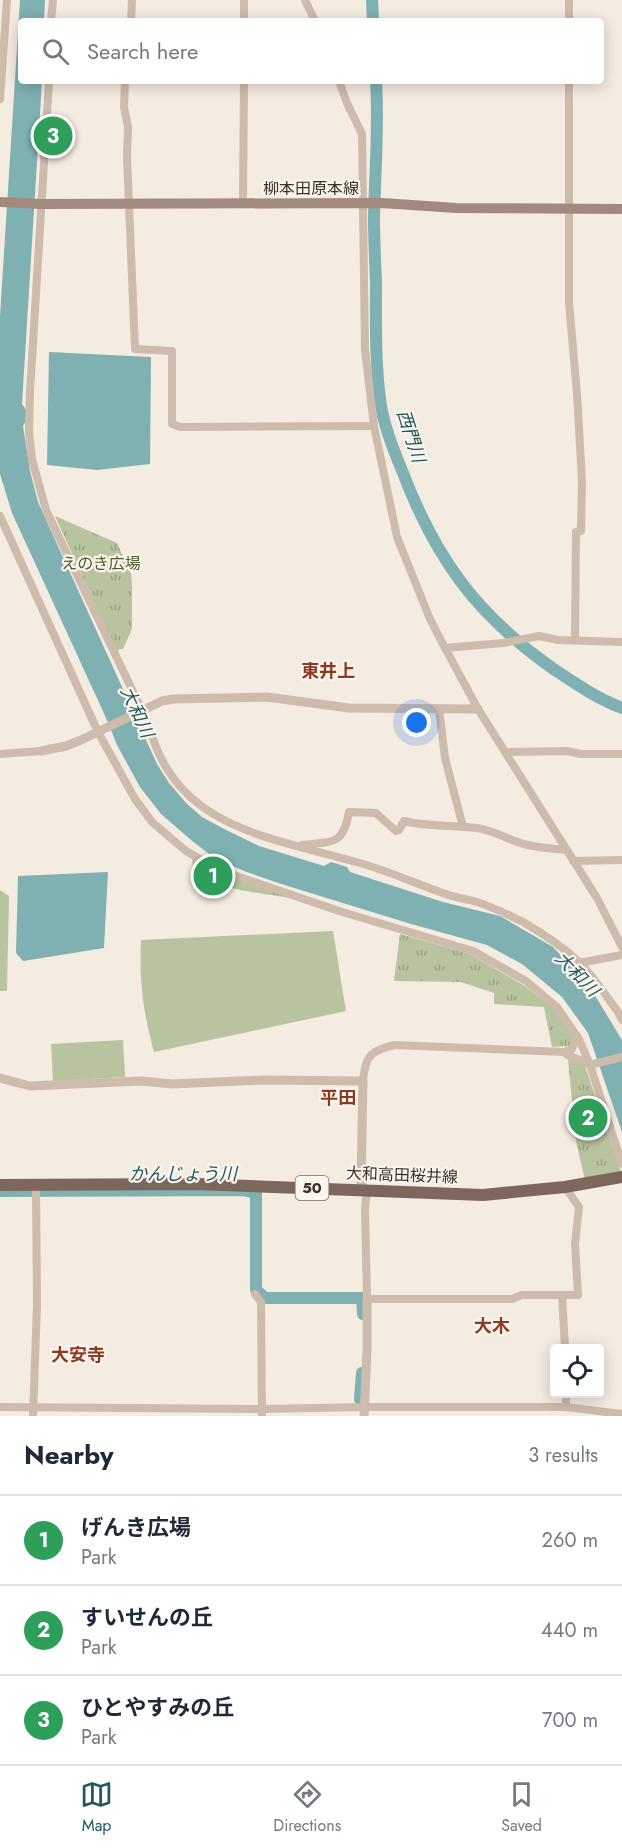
<!DOCTYPE html>
<meta charset="utf-8">
<style>
body{margin:0;font-family:Jost,"Noto Sans JP",sans-serif;background:#f2f2f3;color:#1f2937}
.controls{position:absolute;right:18px;bottom:18px;display:grid;overflow:hidden;border-radius:6px;box-shadow:0 3px 15px #0003}
.controls button{width:54px;height:54px;display:grid;place-items:center;padding:0;border:0;border-bottom:2px solid #e0e1e3;background:#fff;color:#1f2937;font:30px sans-serif}
.you{position:absolute;left:417px;top:723px;width:21px;height:21px;margin:-15px;border:4px solid #fff;border-radius:50%;background:#1a73e8;box-shadow:0 0 0 9px #1a73e833}
.badge{display:grid;place-items:center;width:39px;height:39px;border-radius:50%;background:#1f5a5e;color:#fff;font-size:20px;font-weight:700}
.pin{position:absolute;translate:-50% -50%;border:3px solid #fff;box-shadow:0 2px 6px #0006}
.list{margin:0;padding:0;list-style:none}
h2{display:flex;justify-content:space-between;align-items:center;height:78px;margin:0;padding:0 24px;font-size:26px}
h2 small{font-size:20px;font-weight:400;color:#747a83}
.list li{display:grid;grid-template-columns:39px 1fr auto;gap:18px;align-items:center;box-sizing:border-box;height:90px;padding:0 24px;border-top:2px solid #e0e1e3}
.list b{display:block;font-size:22px;white-space:nowrap}
.list p{margin:0;font-size:20px;white-space:nowrap;color:#747a83}
.list em{font-size:20px;font-style:normal;color:#747a83}
.icon{flex:none;width:33px;height:33px;fill:none;stroke:currentColor;stroke-width:2;stroke-linecap:round;stroke-linejoin:round}
.map{position:relative;flex:none;width:622px;height:1416px;overflow:hidden}
.search{position:absolute;background:#fff;box-shadow:0 3px 15px #0003;left:18px;right:18px;top:18px;height:66px;display:flex;align-items:center;gap:15px;box-sizing:border-box;padding:0 21px;border-radius:6px;color:#747a83;font-size:22px}
.sheet{height:348px;background:#fff}
nav{display:flex;justify-content:space-around;align-items:center;box-sizing:border-box;height:84px;border-top:2px solid #e0e1e3;background:#fff;font-size:16px;color:#747a83}
nav a{display:grid;justify-items:center;gap:3px}
nav .on{color:#1f5a5e}
.map>svg:first-child{display:block}
</style>
<div class="map">
<svg width="622" height="1416" viewBox="0 0 622 1416">
<defs>
<pattern id="grass-tufts" width="24" height="20" patternUnits="userSpaceOnUse" patternTransform="scale(1.5)"><rect width="24" height="20" fill="#b8c4a0"/><path d="M3 7l-1-3M5 7V3M7 7l1-3M15 17l-1-3M17 17v-4M19 17l1-3" fill="none" stroke="#97a083"/></pattern>
</defs>
<rect width="100%" height="100%" fill="#f4ebe1"/>
<!-- grass -->
<g fill="url(#grass-tufts)">
<path d="M 55,516 L 117,543 L 131,574 L 132,585 L 132,629 L 123,649 L 119,649 L 118,655 Z"/>
<path d="M 192,859 L 213,871 L 291,898 C 275,896 207,886 198,877 C 193,872 193,865 192,859 Z"/>
<path d="M 400,934 L 470,954 L 525,986 L 553,1008 L 573,1037 L 569,1046 L 552,1047 L 544,1007 L 494,1004 L 494,993 L 461,982 L 394,981 Z"/>
<path d="M 568,1060 L 584,1063 L 621,1172 L 585,1180 L 576,1141 Z"/>
</g>
<!-- pitch -->
<g fill="#b8c4a0">
<path d="M 0,890 L 9,896 L 7,991 L 0,991 Z"/>
<path d="M 333,931 L 346,1011 L 154,1052 C 143,1011 139,982 141,940 Z"/>
<path d="M 123,1040 L 125,1077 L 53,1081 L 51,1044 Z"/>
</g>
<!-- water -->
<g fill="#7fb0b2">
<path d="M 20,0 L 45,0 L 44,21 L 21,21 L 21,81 L 42,81 L 22,404 C 28,412 29,417 23,426 L 30,471 L 38,502 L 157,764 L 169,783 L 187,804 L 202,817 L 224,829 L 259,846 L 324,866 L 331,862 L 347,867 L 350,872 L 443,902 L 500,916 L 553,947 L 588,984 L 622,1040 L 622,1132 L 588,1033 L 562,997 L 522,964 L 487,945 L 411,924 L 278,883 L 244,871 L 213,857 L 191,840 L 161,814 L 140,787 L 117,745 L 107,720 L 12,513 L 0,474 L 0,316 Z"/>
<path d="M 49,352 L 151,357 L 150,464 L 97,470 L 47,465 Z"/>
<path d="M 108,872 L 104,948 L 23,961 L 16,953 L 18,876 Z"/>
</g>
<g fill="none" stroke-linecap="round" stroke-linejoin="round">
<!-- river -->
<g stroke="#7fb0b2" stroke-width="12">
<path d="M 372,0 L 373,21"/>
<path d="M 376,81 C 379,126 375,172 374,217 C 374,238 375,260 376,281 C 376,320 375,360 380,399 C 383,423 392,446 401,468 C 435,558 476,615 555,670 C 576,684 598,699 622,708"/>
<path d="M 0,1191 L 243,1190 L 256,1193 L 256,1290 L 265,1298 L 362,1298 L 363,1314"/>
<path d="M 360,1399 L 362,1373"/>
</g>
<!-- minor -->
<g stroke="#cdbbac" stroke-width="8">
<path d="M 305,0 L 315,21"/>
<path d="M 569,0 L 569,21"/>
<path d="M 51,21 L 53,0"/>
<path d="M 131,21 L 132,0"/>
<path d="M 244,21 L 244,0"/>
<path d="M 49,81 L 30,392 L 29,432 L 32,459 L 46,510 L 149,725 C 174,828 270,837 356,862 C 387,870 416,884 446,894 C 456,898 467,899 477,902 C 493,907 509,915 523,922 C 542,933 563,947 579,962 C 594,977 606,996 618,1012 L 622,1020"/>
<path d="M 125,81 L 124,107 L 128,127 L 127,157 L 135,349 L 172,351 L 172,424 L 180,427 L 374,426"/>
<path d="M 339,81 L 347,103 L 362,134 L 365,350 L 374,426 L 397,537 L 430,619 L 445,648 L 478,709 L 597,898 L 622,947"/>
<path d="M 569,81 L 569,302 L 577,394 L 582,481 L 581,531 L 576,532 L 575,640"/>
<path d="M 0,99 L 7,0"/>
<path d="M 243,203 L 244,81"/>
<path d="M 0,516 L 98,732 L 135,799 L 152,822 L 186,851 L 219,870 L 339,911 L 473,951 L 526,981 L 557,1007 L 579,1039 L 590,1065 L 622,1164"/>
<path d="M 445,648 L 503,643 L 539,636 L 558,640 L 622,642"/>
<path d="M 439,709 L 445,758 L 463,827"/>
<path d="M 506,752 L 567,751 L 581,754 L 622,754"/>
<path d="M 0,754 L 41,751"/>
<path d="M 302,845 C 333,841 343,846 349,812 L 376,813 L 396,831 L 399,830 L 404,821 C 428,827 452,825 477,828 C 490,830 500,835 512,840 C 529,847 548,848 566,850"/>
<path d="M 573,861 L 622,860"/>
<path d="M 579,963 L 622,955"/>
<path d="M 564,1052 L 572,1049 L 577,1036"/>
<path d="M 363,1081 C 365,1057 370,1050 395,1045 L 564,1052 C 571,1060 582,1058 590,1065 L 622,1057"/>
<path d="M 367,1191 L 365,1208 L 367,1299 L 512,1299 L 522,1295 L 578,1295 L 575,1244 L 579,1207 L 565,1187"/>
<path d="M 255,1294 L 261,1302 L 262,1416"/>
<path d="M 562,1295 L 565,1348"/>
<path d="M 566,1394 L 566,1407"/>
<path d="M 0,1407 L 262,1409 L 365,1407 L 566,1407 L 622,1414"/>
<path d="M 33,1416 L 37,1305 L 36,1186"/>
</g>
<!-- tertiary -->
<g stroke="#cdbbac" stroke-width="9">
<path d="M 41,751 L 66,746 L 81,740 L 162,701 L 173,699 L 267,697 L 349,708 L 478,709"/>
<path d="M 0,1078 L 30,1086 L 142,1081 L 172,1084 L 264,1080 L 363,1081 L 361,1183 L 364,1190"/>
<path d="M 364,1416 L 367,1350 L 367,1299"/>
</g>
<!-- secondary -->
<path stroke="#a18a7d" stroke-width="10" d="M 0,202 L 42,204 L 382,203 L 456,208 L 622,209"/>
<!-- primary -->
<path stroke="#7d675c" stroke-width="12" d="M 0,1185 L 197,1184 L 483,1195 L 565,1187 L 622,1177"/>
</g>
<g text-anchor="middle" dominant-baseline="central" stroke-width="4.5" stroke-linejoin="round" paint-order="stroke">
<!-- shield labels -->
<rect fill="#fbf5ee" stroke="#756b66" stroke-width="1.5" x="295.5" y="1176" width="33" height="24" rx="4.5"/>
<g font-size="15" font-weight="bold" fill="#3b302b">
<text x="312" y="1188">50</text>
</g>
<!-- street labels -->
<g font-size="16" fill="#3b302b" stroke="#fbf5ee">
<text x="311" y="188">柳本田原本線</text>
<text transform="translate(402 1175) rotate(2)">大和高田桜井線</text>
</g>
<!-- park labels -->
<g font-size="16" fill="#4a5a2e" stroke="#fbf5ee">
<text x="101" y="563">えのき広場</text>
</g>
<!-- water labels -->
<g font-size="18" font-style="italic" fill="#1f5a5e" stroke="#fbf5ee">
<text transform="translate(411 436) rotate(72)">西門川</text>
<text transform="translate(137 712) rotate(65)">大和川</text>
<text transform="translate(577 974) rotate(46)">大和川</text>
<text x="183" y="1174">かんじょう川</text>
</g>
<!-- neighbourhood labels -->
<g font-size="18" font-weight="bold" fill="#8c3b22" stroke="#fbf5ee">
<text x="328" y="671">東井上</text>
<text x="338" y="1098">平田</text>
<text x="492" y="1326">大木</text>
<text x="78" y="1355">大安寺</text>
</g>
</g>
</svg>
<div class="controls">
<button><svg class="icon" aria-label="locate" viewBox="0 0 24 24"><circle cx="12" cy="12" r="6"/><path d="M12 2v4M12 18v4M2 12h4M18 12h4"/></svg></button>
</div>
<div class="you"></div>
<div class="pin badge" style="left:213px;top:876px;background:#2e9e5b">1</div>
<div class="pin badge" style="left:588px;top:1118px;background:#2e9e5b">2</div>
<div class="pin badge" style="left:53px;top:136px;background:#2e9e5b">3</div>
<div class="search"><svg class="icon" aria-label="search" viewBox="0 0 24 24"><circle cx="10" cy="10" r="6"/><path d="M15 15l6 6"/></svg>Search here</div>
</div>
<section class="sheet">
<h2>Nearby<small>3 results</small></h2>
<ul class="list">
<li><span class="badge" style="background:#2e9e5b">1</span><div><b>げんき広場</b><p>Park</p></div><em>260 m</em></li>
<li><span class="badge" style="background:#2e9e5b">2</span><div><b>すいせんの丘</b><p>Park</p></div><em>440 m</em></li>
<li><span class="badge" style="background:#2e9e5b">3</span><div><b>ひとやすみの丘</b><p>Park</p></div><em>700 m</em></li>
</ul>
</section>
<nav>
<a class="on"><svg class="icon" aria-label="map" viewBox="0 0 24 24"><path d="M3 6l6-2 6 2 6-2v14l-6 2-6-2-6 2zM9 4v14M15 6v14"/></svg>Map</a>
<a><svg class="icon" aria-label="directions" viewBox="0 0 24 24"><path d="M12 3l9 9-9 9-9-9zM9 14v-3h6M13 9l2 2-2 2"/></svg>Directions</a>
<a><svg class="icon" aria-label="saved" viewBox="0 0 24 24"><path d="M7 4h10v16l-5-4-5 4z"/></svg>Saved</a>
</nav>
